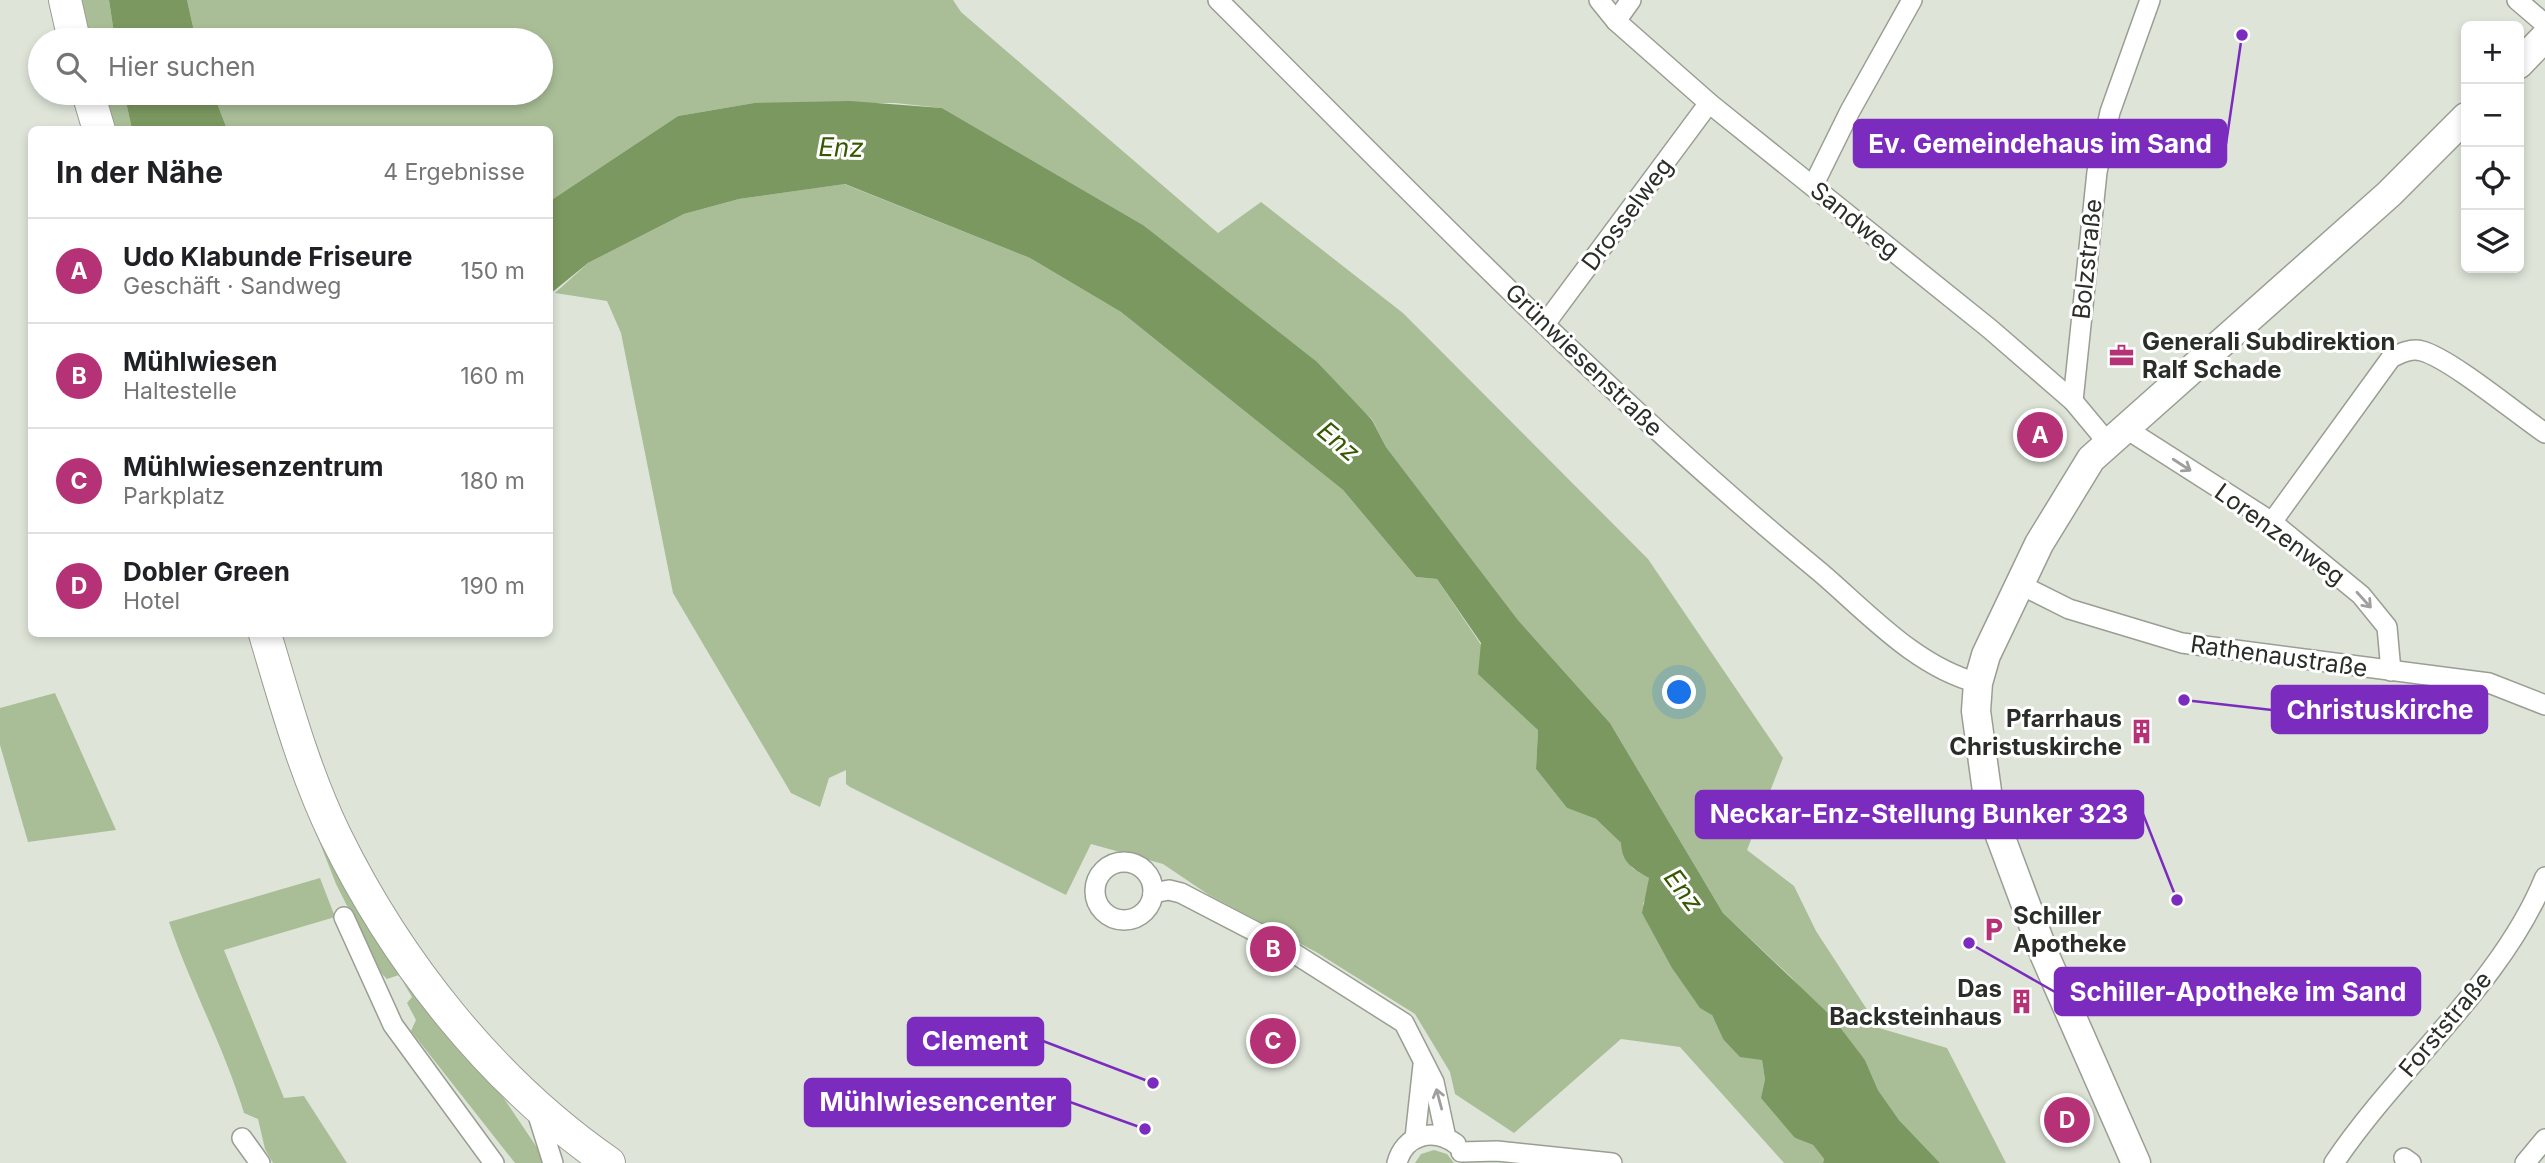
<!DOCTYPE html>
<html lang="de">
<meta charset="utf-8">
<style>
body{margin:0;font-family:Inter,sans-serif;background:#f2f2f2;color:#202124}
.controls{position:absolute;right:21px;top:21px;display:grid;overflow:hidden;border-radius:10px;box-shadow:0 4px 10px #0003}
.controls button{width:63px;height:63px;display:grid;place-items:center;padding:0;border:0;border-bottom:2px solid #e0e0e0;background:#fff;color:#202124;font:35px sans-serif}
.you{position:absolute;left:1680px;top:693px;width:24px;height:24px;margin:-18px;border:5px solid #fff;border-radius:50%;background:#1a73e8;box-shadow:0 0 0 10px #1a73e833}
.badge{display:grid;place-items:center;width:46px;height:46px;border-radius:50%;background:#b63277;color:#fff;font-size:23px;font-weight:700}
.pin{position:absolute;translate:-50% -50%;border:4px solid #fff;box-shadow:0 2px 7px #0006}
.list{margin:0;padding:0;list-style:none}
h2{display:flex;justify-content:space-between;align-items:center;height:91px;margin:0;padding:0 28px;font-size:30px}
h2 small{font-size:23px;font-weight:400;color:#757577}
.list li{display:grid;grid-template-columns:46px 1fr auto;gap:21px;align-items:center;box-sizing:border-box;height:105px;padding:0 28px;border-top:2px solid #e0e0e0}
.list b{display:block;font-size:26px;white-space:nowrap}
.list p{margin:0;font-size:23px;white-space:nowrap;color:#757577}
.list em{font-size:23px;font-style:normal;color:#757577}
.icon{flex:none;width:38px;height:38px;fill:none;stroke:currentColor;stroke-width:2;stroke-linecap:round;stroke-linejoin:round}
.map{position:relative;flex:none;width:2545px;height:1163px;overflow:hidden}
.search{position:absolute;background:#fff;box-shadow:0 4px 10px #0003;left:28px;top:28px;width:525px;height:77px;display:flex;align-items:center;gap:18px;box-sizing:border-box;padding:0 24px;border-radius:38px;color:#757577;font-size:26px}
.panel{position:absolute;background:#fff;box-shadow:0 4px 10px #0003;left:28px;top:126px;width:525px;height:511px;border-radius:10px}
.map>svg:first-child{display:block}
</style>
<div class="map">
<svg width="2545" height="1163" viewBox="0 0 2545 1163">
<rect width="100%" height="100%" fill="#dee5d8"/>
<!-- green -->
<g fill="#a9be97">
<path d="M 76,0 L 109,0 L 115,40 L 85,40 Z"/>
<path d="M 187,0 L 953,0 L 961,12 L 1218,233 L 1261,202 L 1403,313 L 1648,559 L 1783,758 L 1747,850 L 1794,886 L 1816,931 L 1879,1028 L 1947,1048 L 2006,1163 L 1940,1163 L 1899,1120 L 1878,1090 L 1865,1060 L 1791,977 L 1723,913 L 1610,723 L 1518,620 L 1386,447 L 1372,419 L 1143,225 L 942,108 L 895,103 L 754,103 L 678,116 L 550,201 L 550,130 L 227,129 L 213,93 L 541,93 L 541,40 L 196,40 Z"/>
<path d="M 97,93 L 124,93 L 132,129 L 107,129 Z"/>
<path d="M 844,184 L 1030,258 L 1121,312 L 1343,490 L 1416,577 L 1437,579 L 1538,730 L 1536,769 L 1567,808 L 1596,819 L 1621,843 L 1632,868 L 1649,878 L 1648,893 L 1643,904 L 1712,1015 L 1723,1039 L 1762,1060 L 1765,1080 L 1795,1138 L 1813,1145 L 1824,1159 L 1823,1163 L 1784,1163 L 1680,1047 L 1621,1039 L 1514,1133 L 1455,1094 L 1450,1072 L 1415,1014 L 1316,952 L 1209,895 L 1163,864 L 1091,844 L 1066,895 L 850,787 L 846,784 L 846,770 L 829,778 L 820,807 L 791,793 L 673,593 L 621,333 L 607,301 L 555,293 L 588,263 L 684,214 L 739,199 Z"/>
<path d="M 55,693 L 116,830 L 28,842 L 0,745 L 0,708 Z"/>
<path d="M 303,800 L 538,1149 L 545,1163 L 515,1163 L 411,1031 L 416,1020 L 407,1003 L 412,997 L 399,975 L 387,979 L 381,973 L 336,884 Z"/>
<path d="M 320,878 L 335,917 L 224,950 L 284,1098 L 304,1096 L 347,1163 L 273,1163 L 265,1149 L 258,1119 L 244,1113 C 224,1047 191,987 169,922 Z"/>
<path d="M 1434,1150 L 1447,1154 L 1454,1163 L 1415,1163 L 1421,1154 Z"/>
</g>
<!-- water -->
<g fill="#7b9860">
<path d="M 109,0 L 187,0 L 196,40 L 115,40 Z"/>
<path d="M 124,93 L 213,93 L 227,129 L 132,129 Z"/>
<path d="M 850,101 L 942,108 L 1143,225 L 1317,362 L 1372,420 L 1386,447 L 1518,620 L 1610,723 L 1723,913 L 1832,1017 L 1865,1060 L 1878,1090 L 1899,1120 L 1940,1163 L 1823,1163 L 1824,1159 L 1813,1145 L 1795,1138 L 1761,1098 L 1765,1080 L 1762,1060 L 1740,1057 L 1723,1039 L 1712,1015 L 1700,1008 L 1672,968 L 1642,913 L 1649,878 C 1632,868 1622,863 1621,843 L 1596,819 L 1567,808 L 1536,769 L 1538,730 L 1478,674 L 1481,643 L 1437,579 L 1416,577 L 1343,490 L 1121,312 L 1030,258 L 845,184 L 739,199 L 684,214 L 588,263 L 550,294 L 550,201 L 678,116 L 754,103 Z"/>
</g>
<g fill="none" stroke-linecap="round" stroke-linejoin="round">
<defs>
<g id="street">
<path d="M 1218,0 C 1414,195 1606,396 1820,572 C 1868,613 1916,667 1978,683"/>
<path d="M 1599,0 L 1616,21 L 1709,103 L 1990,329 L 2073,401 L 2108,443"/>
<path d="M 2517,0 L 2545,24"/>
<path d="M 1616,21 L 1631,0"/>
<path d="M 1813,186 L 1850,111 L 1912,0"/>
<path d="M 1545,324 L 1709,103"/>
<path d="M 2073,401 L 2097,172 L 2110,112 L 2150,0"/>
<path d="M 2125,428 L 2272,522 L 2361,595 L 2387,627 L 2391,671"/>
<path d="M 2272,522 L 2391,358 C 2401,353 2411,348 2422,351 C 2451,359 2517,414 2545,433"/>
<path d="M 2019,584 L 2069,609 L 2182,643 L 2489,683 L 2545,705"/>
<circle cx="1124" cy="891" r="29"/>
<path d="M 1153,893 L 1169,890 L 1181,893 L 1281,945 L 1404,1023 L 1434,1082 L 1446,1138"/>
<path d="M 344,917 L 393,1025 L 494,1163"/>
<path d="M 535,1106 L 553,1163"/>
<path d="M 242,1138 L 260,1163"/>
<path d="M 1415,1138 L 1423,1065"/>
<path d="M 1461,1152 L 1497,1151 L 1612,1163"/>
<path d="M 2404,1158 L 2411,1163"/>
<path d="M 1397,1163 C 1404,1135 1433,1127 1456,1144"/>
<path d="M 2334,1163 C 2398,1067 2502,984 2545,877"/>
<path d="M 2525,1163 L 2545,1139"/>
</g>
<g id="secondary">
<path d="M 2519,64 L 2545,37"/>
<path d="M 2136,1163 L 2045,956 L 1989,806 L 1976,711 L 1978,683 L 1986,655 L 2039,544 L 2091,459 L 2389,194 L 2466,117"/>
</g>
<g id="primary">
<path d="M 65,0 L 74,40"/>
<path d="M 88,93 L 99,130"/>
<path d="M 265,634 C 285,701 304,771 335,835 C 397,962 492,1082 609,1163"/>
</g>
</defs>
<!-- street casing -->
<use href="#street" stroke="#989f92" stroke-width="22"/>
<!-- secondary casing -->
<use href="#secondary" stroke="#989f92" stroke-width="31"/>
<!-- primary casing -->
<use href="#primary" stroke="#989f92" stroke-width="34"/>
<!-- street -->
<use href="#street" stroke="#fff" stroke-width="19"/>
<!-- secondary -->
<use href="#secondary" stroke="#fff" stroke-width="28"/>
<!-- primary -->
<use href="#primary" stroke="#fff" stroke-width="32"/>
</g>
<!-- one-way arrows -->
<defs><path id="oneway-shaft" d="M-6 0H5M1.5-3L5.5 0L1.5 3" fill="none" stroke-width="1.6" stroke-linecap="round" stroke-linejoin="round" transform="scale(1.75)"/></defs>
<g stroke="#9fa09e">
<use href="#oneway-shaft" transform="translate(2182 465) rotate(33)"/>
<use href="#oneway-shaft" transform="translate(2364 600) rotate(48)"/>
<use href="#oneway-shaft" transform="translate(1439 1099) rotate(-105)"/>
</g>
<!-- icons -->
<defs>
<symbol id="office-bare" viewBox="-9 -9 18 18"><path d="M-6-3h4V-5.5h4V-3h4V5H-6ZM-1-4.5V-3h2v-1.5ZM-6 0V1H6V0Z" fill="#b63277" stroke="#fff" stroke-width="2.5" paint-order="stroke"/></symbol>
<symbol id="building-bare" viewBox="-9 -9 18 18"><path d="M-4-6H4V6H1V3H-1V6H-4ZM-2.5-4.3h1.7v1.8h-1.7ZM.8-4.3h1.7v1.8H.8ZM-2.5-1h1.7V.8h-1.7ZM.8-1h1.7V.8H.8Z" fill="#b63277" stroke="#fff" stroke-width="2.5" paint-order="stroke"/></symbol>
<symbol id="parking-bare" viewBox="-9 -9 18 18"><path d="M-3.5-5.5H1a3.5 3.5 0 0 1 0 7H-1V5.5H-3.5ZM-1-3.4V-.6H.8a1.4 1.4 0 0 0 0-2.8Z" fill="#b63277" stroke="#fff" stroke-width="2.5" paint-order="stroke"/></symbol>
</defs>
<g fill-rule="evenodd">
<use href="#office-bare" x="2104" y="338" width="35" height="35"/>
<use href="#building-bare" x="2124" y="714" width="35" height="35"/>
<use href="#parking-bare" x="1976" y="912" width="35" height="35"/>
<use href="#building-bare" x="2004" y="984" width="35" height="35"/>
</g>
<g text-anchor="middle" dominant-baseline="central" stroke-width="6" stroke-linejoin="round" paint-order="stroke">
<!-- street labels -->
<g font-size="24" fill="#2a2d28" stroke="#fff">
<text transform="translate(1627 214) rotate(-53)">Drosselweg</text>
<text transform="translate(1855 220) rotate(39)">Sandweg</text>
<text transform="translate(2087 259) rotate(-84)">Bolzstraße</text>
<text transform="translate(1584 360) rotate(44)">Grünwiesenstraße</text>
<text transform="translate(2280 534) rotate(36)">Lorenzenweg</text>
<text transform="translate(2279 656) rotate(8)">Rathenaustraße</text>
<text transform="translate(2445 1024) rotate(-50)">Forststraße</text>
</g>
<!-- poi labels -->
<g font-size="24" font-weight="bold" fill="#2a2d28" stroke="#fff" text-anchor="start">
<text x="2142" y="341">Generali Subdirektion<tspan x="2142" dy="28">Ralf Schade</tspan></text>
<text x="2122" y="718" text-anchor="end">Pfarrhaus<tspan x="2122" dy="28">Christuskirche</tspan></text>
<text x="2013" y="915">Schiller<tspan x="2013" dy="28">Apotheke</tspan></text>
<text x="2002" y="988" text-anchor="end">Das<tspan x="2002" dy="28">Backsteinhaus</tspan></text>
</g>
<!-- water labels -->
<g font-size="26" font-style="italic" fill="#365900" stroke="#fff">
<text transform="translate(841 147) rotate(1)">Enz</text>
<text transform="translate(1339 441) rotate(40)">Enz</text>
<text transform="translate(1684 890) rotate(53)">Enz</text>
</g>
</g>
<!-- callouts -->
<path fill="none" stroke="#7b2cbf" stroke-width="2.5" d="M2242 35L2226 144M2184 700L2272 710M2177 900L2143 814M1969 943L2055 992M1153 1083L1043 1041M1145 1129L1070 1102"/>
<g fill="#7b2cbf" stroke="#fff" stroke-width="2.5">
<circle cx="2242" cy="35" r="7"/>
<circle cx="2184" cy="700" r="7"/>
<circle cx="2177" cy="900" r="7"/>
<circle cx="1969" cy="943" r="7"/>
<circle cx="1153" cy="1083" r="7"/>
<circle cx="1145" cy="1129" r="7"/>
</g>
<g fill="#7b2cbf" stroke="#7b2cbf" stroke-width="2.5">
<rect x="1854" y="120" width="372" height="47" rx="7"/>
<rect x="2272" y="686" width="215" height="47" rx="7"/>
<rect x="1696" y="791" width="447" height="47" rx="7"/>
<rect x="2055" y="968" width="365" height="47" rx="7"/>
<rect x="908" y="1018" width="135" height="47" rx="7"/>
<rect x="805" y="1079" width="265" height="47" rx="7"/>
</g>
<g font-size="26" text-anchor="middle" font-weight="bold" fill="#fff">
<text x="2040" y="153">Ev. Gemeindehaus im Sand</text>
<text x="2380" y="719">Christuskirche</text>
<text x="1919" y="823">Neckar-Enz-Stellung Bunker 323</text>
<text x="2238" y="1001">Schiller-Apotheke im Sand</text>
<text x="975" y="1050">Clement</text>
<text x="938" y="1111">Mühlwiesencenter</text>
</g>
</svg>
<div class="controls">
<button>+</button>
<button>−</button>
<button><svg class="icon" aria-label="locate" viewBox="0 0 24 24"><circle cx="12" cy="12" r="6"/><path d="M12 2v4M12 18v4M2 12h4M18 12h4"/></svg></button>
<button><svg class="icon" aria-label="layers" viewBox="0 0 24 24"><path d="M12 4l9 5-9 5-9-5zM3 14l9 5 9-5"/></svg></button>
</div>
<div class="you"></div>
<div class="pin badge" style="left:2040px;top:435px">A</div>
<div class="pin badge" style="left:1273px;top:949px">B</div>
<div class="pin badge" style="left:1273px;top:1041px">C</div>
<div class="pin badge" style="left:2067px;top:1120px">D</div>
<div class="search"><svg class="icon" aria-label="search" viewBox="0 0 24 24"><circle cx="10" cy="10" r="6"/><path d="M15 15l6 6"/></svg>Hier suchen</div>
<section class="panel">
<h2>In der Nähe<small>4 Ergebnisse</small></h2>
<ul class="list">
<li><span class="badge">A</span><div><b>Udo Klabunde Friseure</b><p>Geschäft · Sandweg</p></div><em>150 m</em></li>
<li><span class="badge">B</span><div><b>Mühlwiesen</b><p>Haltestelle</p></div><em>160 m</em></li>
<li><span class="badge">C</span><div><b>Mühlwiesenzentrum</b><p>Parkplatz</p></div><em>180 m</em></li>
<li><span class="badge">D</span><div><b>Dobler Green</b><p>Hotel</p></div><em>190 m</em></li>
</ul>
</section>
</div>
